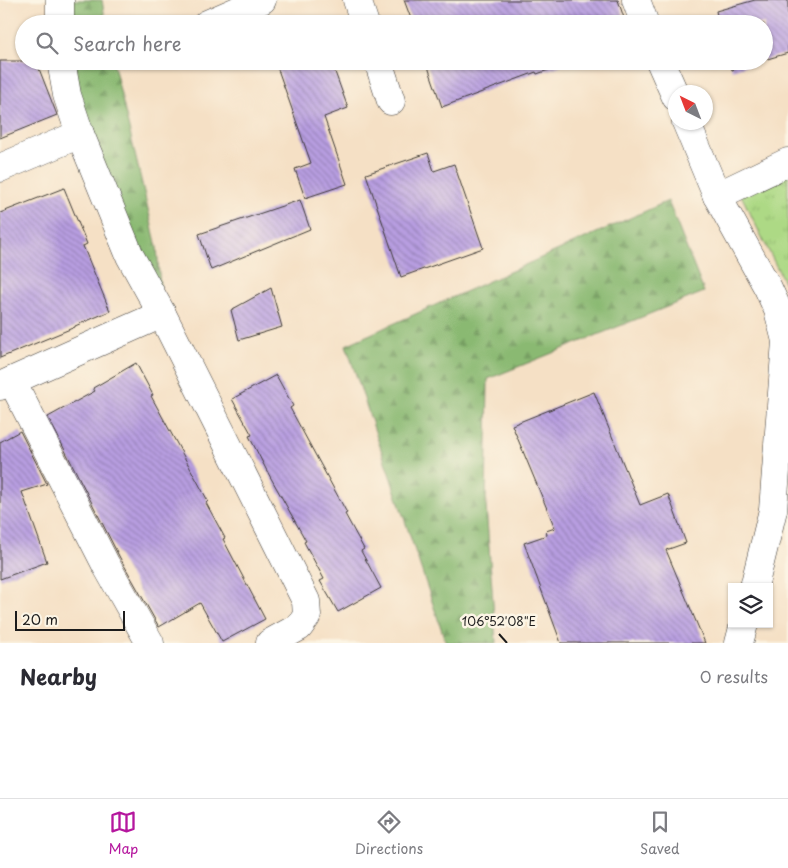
<!DOCTYPE html>
<meta charset="utf-8">
<style>
body{margin:0;font-family:"Playpen Sans",sans-serif;background:#f7f7f7;color:#2b2b33}
.controls{position:absolute;right:15px;bottom:15px;display:grid;overflow:hidden;border-radius:0px;box-shadow:0 1px 4px #0004}
.controls button{width:45px;height:45px;display:grid;place-items:center;padding:0;border:0;border-bottom:1px solid #e1e1e2;background:#fff;color:#2b2b33;font:25px sans-serif}
.compass{position:absolute;left:668px;top:85px;width:45px;height:45px;border-radius:50%;background:#fff;box-shadow:0 1px 4px #0004;rotate:318deg}
.scale{position:absolute;left:15px;bottom:12px;width:110px;box-sizing:border-box;padding-left:5px;border:2px solid #1c1c1c;border-top:0;font-size:14px;line-height:18px;white-space:nowrap;color:#1c1c1c;-webkit-text-stroke:4px #fcf5e5;paint-order:stroke}
.list{margin:0;padding:0;list-style:none}
h2{display:flex;justify-content:space-between;align-items:center;height:65px;margin:0;padding:0 20px;font-size:21px}
h2 small{font-size:16px;font-weight:400;color:#7c7c81}
.icon{flex:none;width:28px;height:28px;fill:none;stroke:currentColor;stroke-width:2;stroke-linecap:round;stroke-linejoin:round}
.map{position:relative;flex:none;width:788px;height:643px;overflow:hidden}
.search{position:absolute;background:#fff;box-shadow:0 1px 4px #0004;left:15px;right:15px;top:15px;height:55px;display:flex;align-items:center;gap:12px;box-sizing:border-box;padding:0 18px;border-radius:28px;color:#7c7c81;font-size:19px}
.sheet{height:155px;background:#fff}
nav{display:flex;justify-content:space-around;align-items:center;box-sizing:border-box;height:70px;border-top:1px solid #e1e1e2;background:#fff;font-size:14px;color:#7c7c81}
nav a{display:grid;justify-items:center;gap:2px}
nav .on{color:#b5179e}
.map>svg:first-child{display:block}
</style>
<div class="map">
<svg width="788" height="643" viewBox="0 0 788 643">
<defs>
<pattern id="grass-tufts" width="24" height="20" patternUnits="userSpaceOnUse" patternTransform="scale(1.25)"><rect width="24" height="20" fill="#add985"/><path d="M3 7l-1-3M5 7V3M7 7l1-3M15 17l-1-3M17 17v-4M19 17l1-3" fill="none" stroke="#94ba72"/></pattern>
<pattern id="forest-firs" width="22" height="20" patternUnits="userSpaceOnUse" patternTransform="scale(1.25)"><rect width="22" height="20" fill="#8ab972"/><path d="M5 1l3.5 6h-7zM16 11l3.5 6h-7z" fill="#769e62"/></pattern>
<pattern id="building-back-hatch" width="6" height="6" patternUnits="userSpaceOnUse" patternTransform="scale(1.25)"><rect width="6" height="6" fill="#b89ee1"/><path d="M-1 5l2 2M0 0l6 6M5-1l2 2" fill="none" stroke="#9580b6"/></pattern>
</defs>
<rect width="100%" height="100%" fill="#fcf5e5"/>
<filter id="ink" filterUnits="userSpaceOnUse"><feTurbulence type="fractalNoise" baseFrequency=".02" numOctaves="2"/><feDisplacementMap in="SourceGraphic" scale="10" xChannelSelector="R" yChannelSelector="G"/><feConvolveMatrix kernelMatrix="1 2 1 2 8 2 1 2 1" color-interpolation-filters="sRGB"/></filter>
<filter id="wash" filterUnits="userSpaceOnUse"><feTurbulence type="fractalNoise" baseFrequency=".0096" numOctaves="4" result="noise"/><feDisplacementMap in="SourceGraphic" scale="20" xChannelSelector="R" yChannelSelector="G"/><feGaussianBlur stdDeviation="1.12" result="paint"/><feColorMatrix in="noise" values="0 0 0 0 0 0 0 0 0 0 0 0 0 0 0 0 0 1.4 0 .05"/><feComposite in="paint" operator="in"/></filter>
<g filter="url(#wash)">
<rect width="100%" height="100%" fill="#f5e0c5"/>
<!-- grass -->
<path fill="url(#grass-tufts)" stroke="#647a50" d="M 788,172 L 788,290 L 741,195 Z"/>
<!-- forest -->
<g fill="url(#forest-firs)" stroke="#536a47">
<path d="M 60,0 L 102,0 L 106,24 L 60,24 Z"/>
<path d="M 61,61 L 113,61 L 157,247 L 162,314 Z"/>
<path d="M 668,201 L 704,292 L 488,379 L 486,506 L 496,643 L 446,643 L 346,345 Z"/>
</g>
<g id="blocks">
<!-- building -->
<g fill="url(#building-back-hatch)">
<path d="M 404,0 L 618,0 L 626,24 L 413,24 Z"/>
<path d="M 755,0 L 788,0 L 788,53 L 764,60 L 764,24 L 719,24 L 716,11 Z"/>
<path d="M 0,61 L 36,61 L 57,115 L 0,138 Z"/>
<path d="M 275,61 L 331,61 L 348,108 L 324,117 L 347,184 L 305,198 L 295,169 L 311,163 Z"/>
<path d="M 426,61 L 574,61 L 537,74 L 536,72 L 442,107 Z"/>
<path d="M 730,61 L 760,61 L 732,70 Z"/>
<path d="M 428,153 L 434,171 L 454,164 L 483,248 L 401,277 L 366,174 Z"/>
<path d="M 64,188 L 87,244 L 83,246 L 110,311 L 75,326 L 75,327 L 0,358 L 0,213 Z"/>
<path d="M 300,200 L 310,229 L 211,270 L 199,234 Z"/>
<path d="M 271,288 L 282,327 L 239,340 L 231,310 Z"/>
<path d="M 136,363 L 153,395 L 151,396 L 208,501 L 206,503 L 225,538 L 223,539 L 265,619 L 222,642 L 200,603 L 159,627 L 120,558 L 48,417 L 95,391 L 93,388 Z"/>
<path d="M 276,375 L 293,406 L 290,408 L 347,513 L 345,514 L 364,549 L 361,551 L 381,588 L 338,612 L 320,581 L 324,579 L 304,542 L 306,541 L 267,471 L 249,436 L 252,435 L 232,399 Z"/>
<path d="M 594,392 L 640,505 L 668,494 L 686,543 L 666,550 L 705,643 L 561,643 L 524,543 L 547,535 L 546,531 L 555,528 L 512,425 Z"/>
<path d="M 20,431 L 47,484 L 22,492 L 47,562 L 0,579 L 0,442 Z"/>
</g>
</g>
</g>
<g filter="url(#ink)">
<use href="#blocks" fill-opacity="0" stroke="#3d3935" stroke-width="1"/>
<g fill="none" stroke-linecap="round" stroke-linejoin="round">
<defs>
<g id="minor">
<path d="M 357,0 L 365,24"/>
<path d="M 636,0 L 645,24"/>
<path d="M 60,24 L 60,0"/>
<path d="M 207,24 L 262,0"/>
<path d="M 61,61 L 67,95 L 80,134 L 130,256 L 162,314 L 306,601 L 307,616 L 299,627 L 270,643"/>
<path d="M 378,61 L 391,101"/>
<path d="M 660,61 L 676,97"/>
<path d="M 686,122 L 717,196 L 768,288 L 778,310 L 786,341 L 773,510 L 754,587"/>
<path d="M 0,168 L 80,134"/>
<path d="M 717,196 L 788,162"/>
<path d="M 12,381 L 106,565 L 150,643"/>
<path d="M 0,386 L 162,314"/>
<path d="M 739,643 L 744,624"/>
</g>
</defs>
<!-- minor casing -->
<use href="#minor" stroke="#3d3935" stroke-width="29"/>
<!-- minor -->
<use href="#minor" stroke="#fff" stroke-width="28"/>
</g>
</g>
<!-- ticks -->
<path fill="none" stroke="#1c1c1c" stroke-width="2" d="M 499,634 L 507,643"/>
<g font-size="12" text-anchor="middle" fill="#1c1c1c" stroke="#fcf5e5" stroke-width="5" stroke-linejoin="round" paint-order="stroke">
<text x="499" y="626">106°52'08"E</text>
</g>
</svg>
<div class="controls">
<button><svg class="icon" aria-label="layers" viewBox="0 0 24 24"><path d="M12 4l9 5-9 5-9-5zM3 14l9 5 9-5"/></svg></button>
</div>
<svg class="compass" viewBox="-18 -18 36 36"><path d="M0-13l5 13h-10z" fill="#e53935"/><path d="M0 13l5-13h-10z" fill="#7c7c81"/></svg>
<div class="scale">20 m</div>
<div class="search"><svg class="icon" aria-label="search" viewBox="0 0 24 24"><circle cx="10" cy="10" r="6"/><path d="M15 15l6 6"/></svg>Search here</div>
</div>
<section class="sheet">
<h2>Nearby<small>0 results</small></h2>
<ul class="list">
</ul>
</section>
<nav>
<a class="on"><svg class="icon" aria-label="map" viewBox="0 0 24 24"><path d="M3 6l6-2 6 2 6-2v14l-6 2-6-2-6 2zM9 4v14M15 6v14"/></svg>Map</a>
<a><svg class="icon" aria-label="directions" viewBox="0 0 24 24"><path d="M12 3l9 9-9 9-9-9zM9 14v-3h6M13 9l2 2-2 2"/></svg>Directions</a>
<a><svg class="icon" aria-label="saved" viewBox="0 0 24 24"><path d="M7 4h10v16l-5-4-5 4z"/></svg>Saved</a>
</nav>
